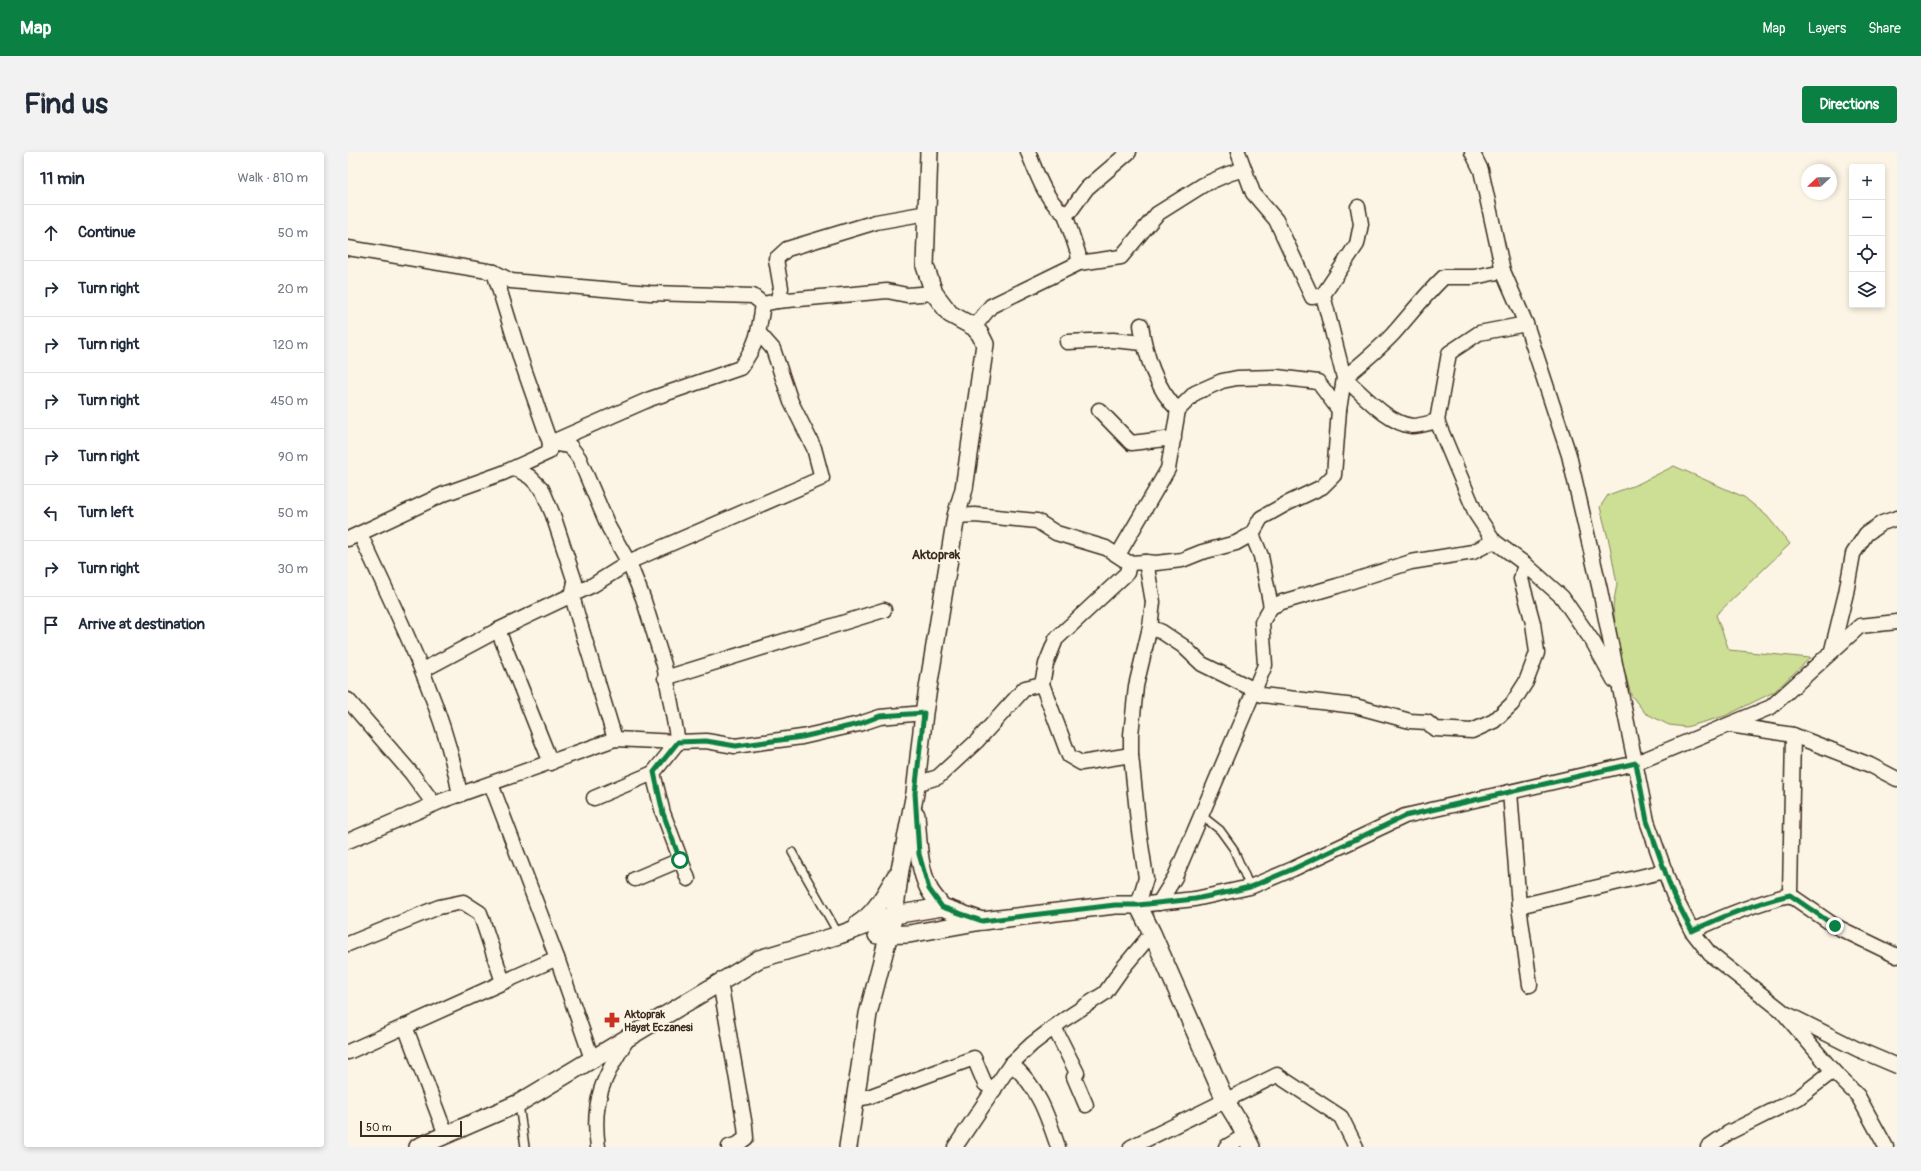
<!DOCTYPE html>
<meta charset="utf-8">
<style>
body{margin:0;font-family:Pangolin,sans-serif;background:#f2f2f3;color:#1f2937}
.controls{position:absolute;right:12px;top:12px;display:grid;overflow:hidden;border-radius:4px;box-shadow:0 2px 6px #0003}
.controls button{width:36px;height:36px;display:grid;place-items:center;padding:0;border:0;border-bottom:1px solid #e0e1e3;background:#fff;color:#1f2937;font:20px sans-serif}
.compass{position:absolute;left:1453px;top:12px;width:36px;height:36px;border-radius:50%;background:#fff;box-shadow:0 2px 6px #0003;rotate:248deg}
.scale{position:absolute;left:12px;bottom:10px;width:102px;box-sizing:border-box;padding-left:4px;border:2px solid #3b2a1e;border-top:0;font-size:11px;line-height:14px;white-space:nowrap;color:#3b2a1e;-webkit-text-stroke:3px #fcf5e5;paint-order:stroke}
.stop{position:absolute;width:12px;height:12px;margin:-9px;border:3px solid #0b8043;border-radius:50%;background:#fff}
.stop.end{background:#0b8043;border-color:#fff;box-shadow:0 1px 4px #0008}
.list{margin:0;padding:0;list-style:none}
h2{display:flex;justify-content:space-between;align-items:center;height:52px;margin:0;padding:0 16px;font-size:17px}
h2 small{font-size:13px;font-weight:400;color:#747a83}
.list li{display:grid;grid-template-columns:26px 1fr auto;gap:12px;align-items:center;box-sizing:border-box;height:56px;padding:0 16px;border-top:1px solid #e0e1e3}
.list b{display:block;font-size:15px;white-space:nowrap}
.list em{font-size:13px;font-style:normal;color:#747a83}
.icon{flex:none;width:22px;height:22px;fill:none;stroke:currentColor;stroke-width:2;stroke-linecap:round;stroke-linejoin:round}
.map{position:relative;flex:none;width:1549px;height:995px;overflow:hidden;border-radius:4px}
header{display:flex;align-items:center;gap:24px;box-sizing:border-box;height:56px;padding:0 20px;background:#0b8043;color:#fff}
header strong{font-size:19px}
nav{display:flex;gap:22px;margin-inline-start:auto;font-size:14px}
.intro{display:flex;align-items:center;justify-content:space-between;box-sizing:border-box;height:96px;padding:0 24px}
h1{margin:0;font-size:28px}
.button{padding:10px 18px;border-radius:4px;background:#0b8043;color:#fff;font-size:14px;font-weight:700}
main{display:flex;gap:24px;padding:0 24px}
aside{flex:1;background:#fff;border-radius:4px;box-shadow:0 2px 6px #0003}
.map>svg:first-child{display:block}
</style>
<header>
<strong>Map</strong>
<nav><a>Map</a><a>Layers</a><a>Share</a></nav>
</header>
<div class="intro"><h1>Find us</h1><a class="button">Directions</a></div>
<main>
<aside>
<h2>11 min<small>Walk · 810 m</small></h2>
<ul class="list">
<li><svg class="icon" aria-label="ahead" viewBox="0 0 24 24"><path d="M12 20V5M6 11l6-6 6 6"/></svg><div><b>Continue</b></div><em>50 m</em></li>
<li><svg class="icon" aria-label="right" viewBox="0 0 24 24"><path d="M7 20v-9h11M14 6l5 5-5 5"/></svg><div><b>Turn right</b></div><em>20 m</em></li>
<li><svg class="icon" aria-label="right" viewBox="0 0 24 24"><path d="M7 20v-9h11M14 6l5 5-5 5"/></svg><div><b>Turn right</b></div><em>120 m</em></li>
<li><svg class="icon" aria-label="right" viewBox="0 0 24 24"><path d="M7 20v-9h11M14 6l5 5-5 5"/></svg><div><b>Turn right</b></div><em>450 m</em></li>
<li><svg class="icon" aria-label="right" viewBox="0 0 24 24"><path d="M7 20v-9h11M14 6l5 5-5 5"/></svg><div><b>Turn right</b></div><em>90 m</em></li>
<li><svg class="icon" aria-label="left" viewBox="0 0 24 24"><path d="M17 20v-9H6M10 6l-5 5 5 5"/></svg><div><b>Turn left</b></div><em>50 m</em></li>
<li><svg class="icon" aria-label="right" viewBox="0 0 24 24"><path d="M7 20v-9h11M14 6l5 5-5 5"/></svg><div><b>Turn right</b></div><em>30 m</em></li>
<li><svg class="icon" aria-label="arrive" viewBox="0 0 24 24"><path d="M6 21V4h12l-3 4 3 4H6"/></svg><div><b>Arrive at destination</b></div></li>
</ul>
</aside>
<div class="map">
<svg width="1549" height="995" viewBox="0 0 1549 995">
<rect width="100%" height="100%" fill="#fcf5e5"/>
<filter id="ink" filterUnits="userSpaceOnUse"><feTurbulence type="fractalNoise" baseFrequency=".025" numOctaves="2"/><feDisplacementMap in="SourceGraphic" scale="8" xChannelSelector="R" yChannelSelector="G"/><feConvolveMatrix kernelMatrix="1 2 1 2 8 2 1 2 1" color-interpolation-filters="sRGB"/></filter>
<g filter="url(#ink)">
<!-- green -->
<path fill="#ccdf94" stroke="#848459" d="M 1326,314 L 1396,345 L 1419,364 L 1442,392 L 1368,463 L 1381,498 L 1462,506 L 1426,540 L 1377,564 L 1338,575 L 1321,573 L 1297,561 L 1283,543 L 1270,495 L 1265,454 L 1269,432 L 1262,394 L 1252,355 L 1260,343 L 1290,332 Z"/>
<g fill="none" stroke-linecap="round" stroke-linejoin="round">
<defs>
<g id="service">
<path d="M 853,663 L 872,678 L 885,696 L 902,735"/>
<path d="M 444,700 L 491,783"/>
<path d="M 171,952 L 177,995"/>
</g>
<g id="minor">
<path d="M 680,0 C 689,22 697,48 717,62"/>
<path d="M 781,0 L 739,36 L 723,58 L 717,62 L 730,101 L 731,111 L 773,105 L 809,62 L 855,33 L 880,22 L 896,17"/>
<path d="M 1124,0 L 1133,18 L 1155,119 L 1178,172 L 1221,303 L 1252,438 L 1299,669 L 1325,742 L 1344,779 L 1362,802 L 1433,858 L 1485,919 L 1510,944 L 1538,995"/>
<path d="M 0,96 L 146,120 L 163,129 L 302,141 L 405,144 L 415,152 L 429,149 L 539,139 L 559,143 L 586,141"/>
<path d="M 1155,119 L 1126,125 L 1096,125 C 1077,143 1062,163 1045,182 C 1030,198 1013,212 996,226 C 1015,242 1039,271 1064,274 C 1072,274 1081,271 1089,269 L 1128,362 L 1146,389 L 1177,412 L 1214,445 L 1245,490 L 1266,528"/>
<path d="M 146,120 L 173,208 L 202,291 L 222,294 L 231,306 L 261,376 L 281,411 L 295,446 L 316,513 L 330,590 L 305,621 L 315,661 L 340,727"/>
<path d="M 975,143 L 1009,92 L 1013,72 L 1010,55"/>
<path d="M 429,149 L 433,136 L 428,107 L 439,97 L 528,70 L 579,61"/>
<path d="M 793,173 C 797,202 808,237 830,258"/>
<path d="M 626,175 L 643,154 L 731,111"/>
<path d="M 719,190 L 765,188 L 795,191"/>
<path d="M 751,258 L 783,291 L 826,286"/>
<path d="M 1089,269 L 1101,201 L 1131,181 L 1178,172"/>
<path d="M 167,316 L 182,325 L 194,337 L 205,363 L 227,430 L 224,444 L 230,465 L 267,587"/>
<path d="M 608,364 L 627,363 L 689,369 L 708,381 L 758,396 L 781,411 L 798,410 L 805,450 L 802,475 L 788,534 L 783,583 L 783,603 L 791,679 L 798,726 L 790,753 L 847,747 L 902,735 L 945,717 L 1057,664 L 1288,611 L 1423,555 L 1512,474 L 1549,470"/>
<path d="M 12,382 C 50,464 96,553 112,643"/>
<path d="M 904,382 L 913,404 L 923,455"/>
<path d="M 0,387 L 96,342 L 155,321 L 201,300 L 202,291 L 302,247 L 392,216 C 409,193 411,180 415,152"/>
<path d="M 770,403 L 820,317 L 830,258 L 847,241 L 874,229 L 889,226 L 929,225 L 970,230 L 991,258"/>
<path d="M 798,410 L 808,411 L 834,408 L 854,400 L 888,391 L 904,382 L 913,366 L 938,352 L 974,335 L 986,323 L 991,258 L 996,226 L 975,143 L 964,145 L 928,68 L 905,41 L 890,0"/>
<path d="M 781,411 L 779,421 L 708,487 L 698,512 L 694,532 L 721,604 L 733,611 L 783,603"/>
<path d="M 802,475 L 814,480 L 835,494 L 854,512 L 907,538 L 914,543 L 1007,554 L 1062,569 L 1079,570 L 1087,577 L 1124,579 L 1146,569 L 1164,552 L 1178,530 L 1189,501 L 1185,471 L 1173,427 L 1177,412"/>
<path d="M 150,478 L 203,611"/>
<path d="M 1484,498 L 1498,441 L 1505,402 L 1518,382 L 1534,371 L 1549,366"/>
<path d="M 75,518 L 150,478 L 245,433 L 285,408 L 474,326 L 466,296 L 443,250 L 425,197 L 411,181"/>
<path d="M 317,526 L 536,458"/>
<path d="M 0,548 L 64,622 L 86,652"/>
<path d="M 1382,573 L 1445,583 L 1522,613 L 1549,627"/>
<path d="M 1445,583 L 1442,743 L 1487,774 L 1549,804"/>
<path d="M 143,632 L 209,806 L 244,907"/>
<path d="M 568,632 L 590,625 L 629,589 L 677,536 L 694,532"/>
<path d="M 1162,640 L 1171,754 L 1182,833"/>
<path d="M 246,646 L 305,621"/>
<path d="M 0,689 L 96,648 L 267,587 L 330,590 L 358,589 L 387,594 L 454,585 L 511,572 L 532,565 L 576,561"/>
<path d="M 287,727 L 332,708"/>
<path d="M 811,751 L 827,725 L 917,513 L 914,470 L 923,455 L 934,450 L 989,434 L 1063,410 L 1125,400 L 1146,389"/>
<path d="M 1171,754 L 1317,719"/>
<path d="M 1344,779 C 1376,764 1407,751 1442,743"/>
<path d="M 0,792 L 91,755 L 115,750 L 132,761 L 155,830"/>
<path d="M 372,830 L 397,974 L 398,986 L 390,992 L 381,995"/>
<path d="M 1439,862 L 1509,897 L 1549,914"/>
<path d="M 57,874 L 98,983"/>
<path d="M 706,875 L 729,921 L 726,925 L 738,953"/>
<path d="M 0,900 L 209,806"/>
<path d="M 663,912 C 689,932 700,965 710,995"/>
<path d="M 507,947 L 520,945 L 626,906 L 637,932 L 646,938"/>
<path d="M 250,995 C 243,948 256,924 280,886"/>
<path d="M 607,995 L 663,912 L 684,892 L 714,869 L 757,841 L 774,817 L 804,781"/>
<path d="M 783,995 L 929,923 L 993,965 L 1008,995"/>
<path d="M 878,995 L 898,983"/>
<path d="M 1360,995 L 1380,981 L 1450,946 L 1485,919"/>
</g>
<g id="tertiary">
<path d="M 568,663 C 570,687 570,715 581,737 C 584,743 590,749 594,755"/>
<path d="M 510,772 C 528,761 537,742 548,724"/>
<path d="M 529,783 L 561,782 L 634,769 L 767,753 L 790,753 L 804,781 L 877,948 L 890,969 L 903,995"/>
<path d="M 70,995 L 171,951 L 411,807 L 491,783 L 546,763 L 594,755 L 634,769"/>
<path d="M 500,995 L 520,862 L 546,763 L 552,718 L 567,641 L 576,561 L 608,364 L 616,337 L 637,192 L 632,182 L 626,175 L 602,162 L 586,141 L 577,114 L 581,0"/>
</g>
</defs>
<!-- service casing -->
<use href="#service" stroke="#3b2a1e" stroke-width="10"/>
<!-- minor casing -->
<use href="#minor" stroke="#3b2a1e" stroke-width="17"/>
<!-- tertiary casing -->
<use href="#tertiary" stroke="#3b2a1e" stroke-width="20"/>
<!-- service -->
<use href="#service" stroke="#fcf5e5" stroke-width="7"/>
<!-- minor -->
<use href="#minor" stroke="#fcf5e5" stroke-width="14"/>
<!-- tertiary -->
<use href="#tertiary" stroke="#fcf5e5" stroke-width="17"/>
</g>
</g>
<g fill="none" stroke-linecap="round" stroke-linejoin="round" filter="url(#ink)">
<!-- route -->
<path stroke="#0b8043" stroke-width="5" d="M 332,708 L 315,661 L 306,620 L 330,590 L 358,589 L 388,594 L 454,585 L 511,572 L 532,564 L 576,561 L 567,641 L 571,702 L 581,737 L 594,755 L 634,769 L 767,753 L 790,753 L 847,747 L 881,740 L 902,735 L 945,717 L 1057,664 L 1288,611 L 1299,669 L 1325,742 L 1344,779 C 1376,764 1407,751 1442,743 L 1487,774"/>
</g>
<!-- icons -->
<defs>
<symbol id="pharmacy-bare" viewBox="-9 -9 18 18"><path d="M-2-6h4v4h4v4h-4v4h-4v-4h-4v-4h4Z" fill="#c8321e" stroke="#fcf5e5" stroke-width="2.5" paint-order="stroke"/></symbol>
</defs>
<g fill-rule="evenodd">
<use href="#pharmacy-bare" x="253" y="857" width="22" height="22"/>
</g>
<g text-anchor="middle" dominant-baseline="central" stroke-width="4" stroke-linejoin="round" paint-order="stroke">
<!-- poi labels -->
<g font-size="11" font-weight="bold" fill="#3b2a1e" stroke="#fcf5e5" text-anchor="start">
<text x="276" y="862">Aktoprak<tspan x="276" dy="13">Hayat Eczanesi</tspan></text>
</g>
<!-- quarter labels -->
<g font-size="13" font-weight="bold" fill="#3b2a1e" stroke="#fcf5e5">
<text x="588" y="403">Aktoprak</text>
</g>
</g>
</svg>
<div class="controls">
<button>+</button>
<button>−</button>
<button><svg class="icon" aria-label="locate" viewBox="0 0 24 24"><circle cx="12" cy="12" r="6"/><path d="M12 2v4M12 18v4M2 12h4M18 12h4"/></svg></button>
<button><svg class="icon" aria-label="layers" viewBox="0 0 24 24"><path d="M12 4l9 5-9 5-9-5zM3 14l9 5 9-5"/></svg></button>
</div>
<svg class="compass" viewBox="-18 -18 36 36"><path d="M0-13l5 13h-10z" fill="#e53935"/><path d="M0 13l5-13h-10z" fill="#747a83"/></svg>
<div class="scale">50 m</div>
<div class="stop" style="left:332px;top:708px"></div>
<div class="stop end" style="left:1487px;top:774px"></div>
</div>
</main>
